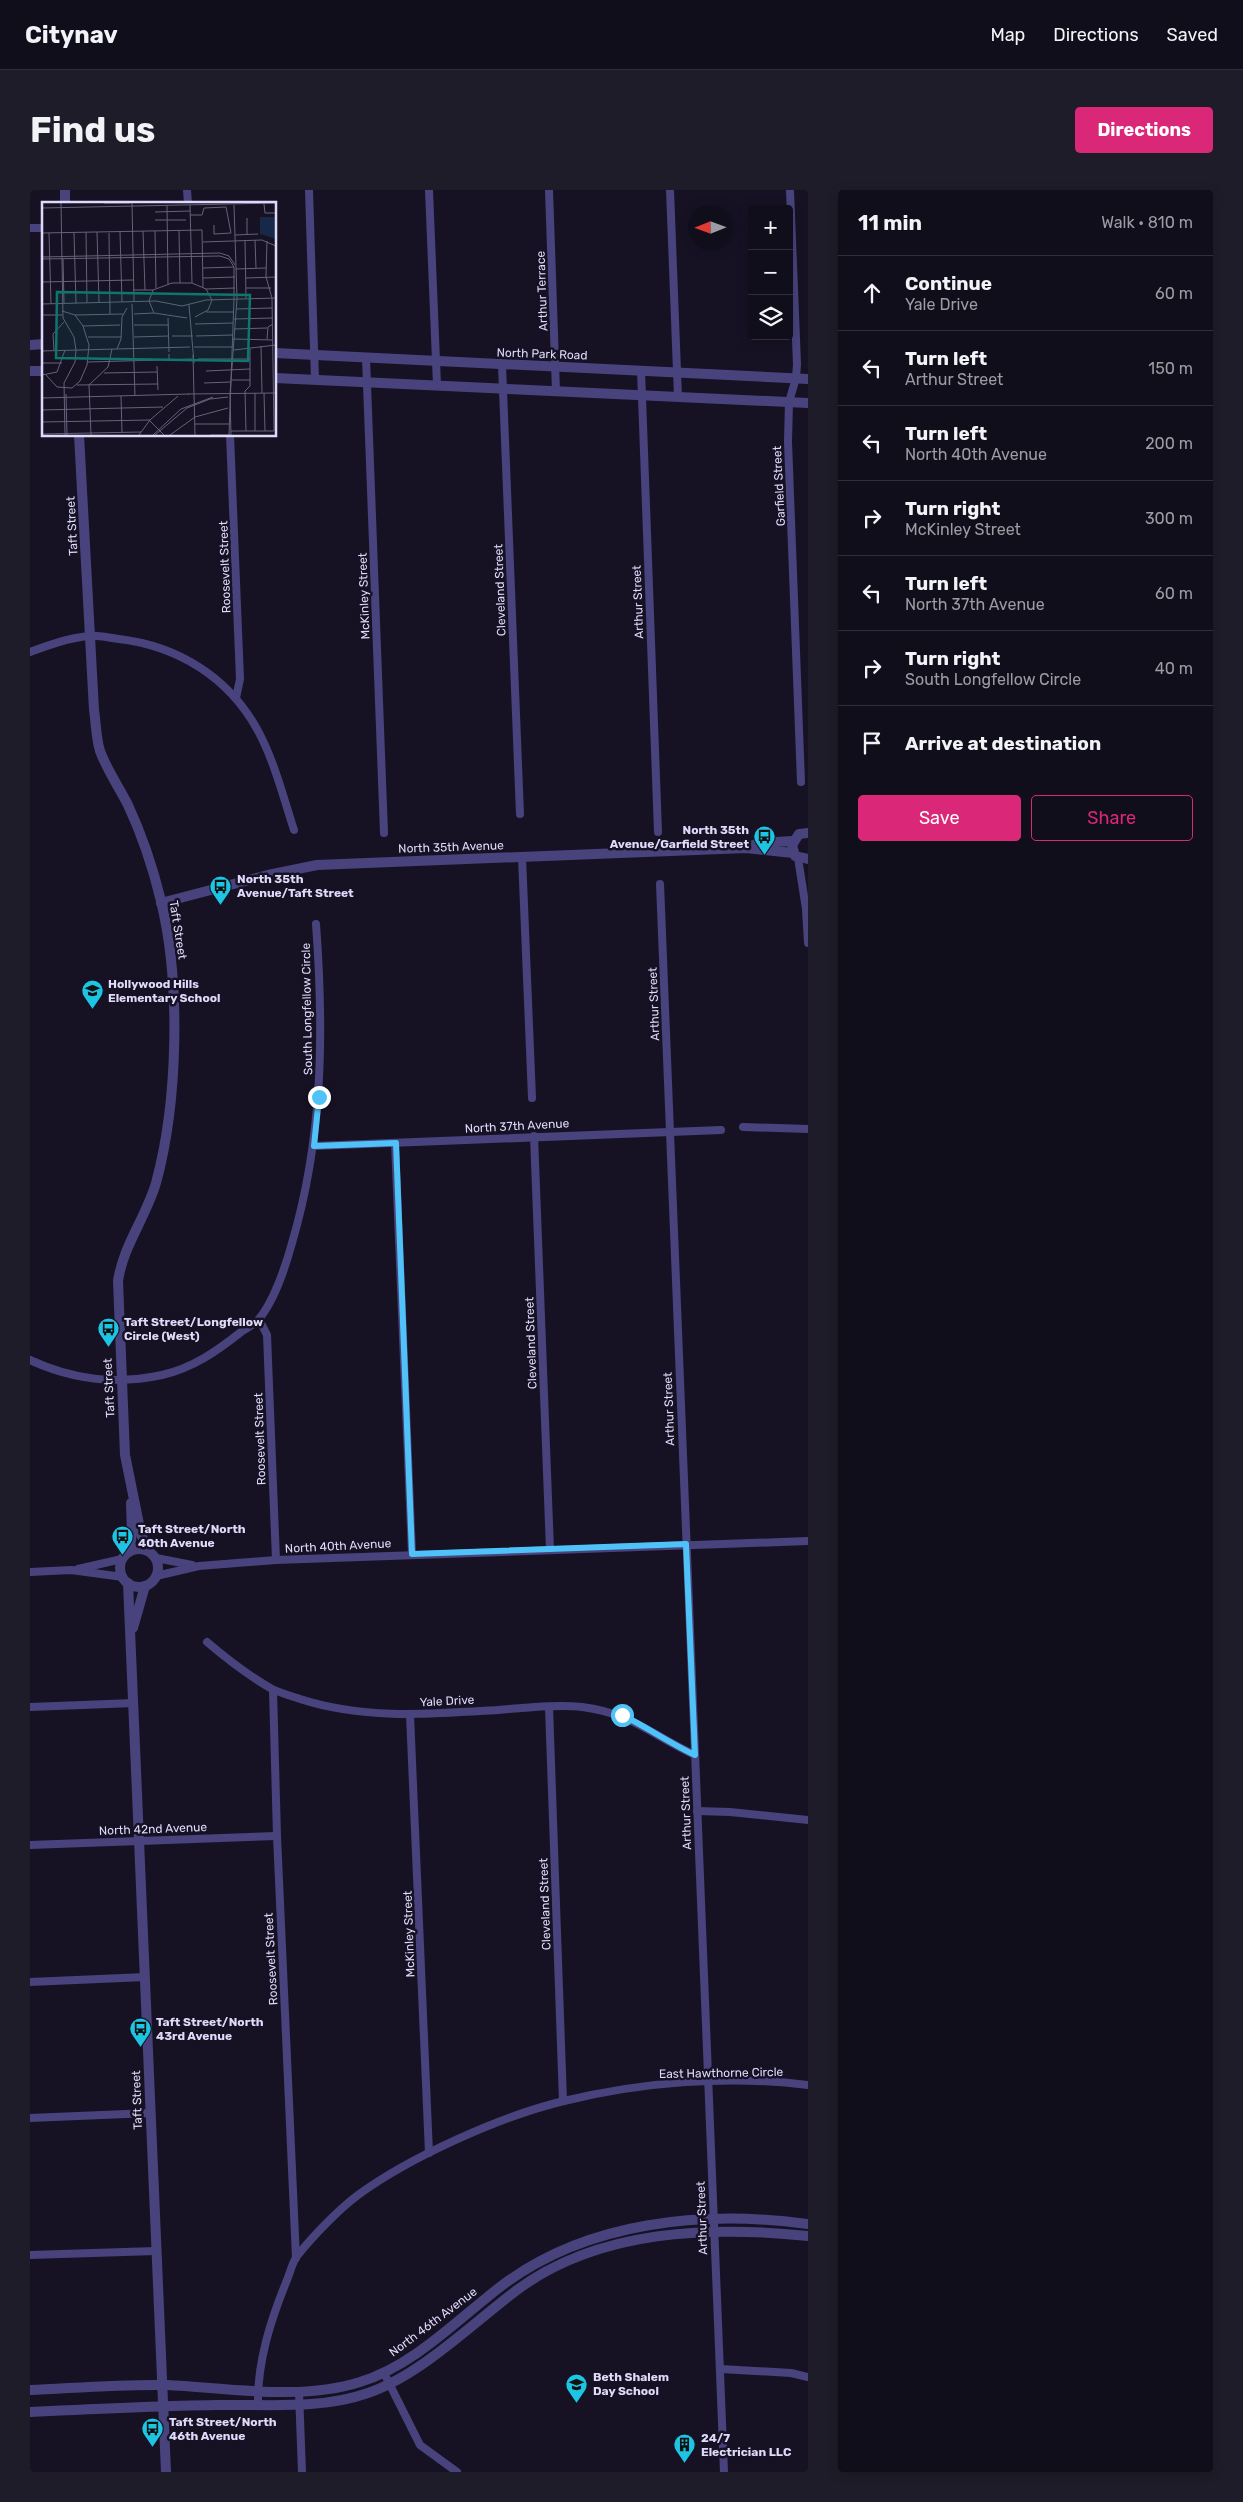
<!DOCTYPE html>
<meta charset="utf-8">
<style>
body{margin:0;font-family:Rubik,sans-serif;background:#1e1c28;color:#f1f3f6}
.controls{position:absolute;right:15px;top:15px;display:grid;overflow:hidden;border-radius:5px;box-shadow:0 2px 12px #0003}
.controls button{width:45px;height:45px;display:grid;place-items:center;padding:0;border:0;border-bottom:1px solid #302e3a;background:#100e1b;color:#f1f3f6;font:25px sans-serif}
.compass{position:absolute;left:658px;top:15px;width:45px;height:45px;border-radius:50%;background:#100e1b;box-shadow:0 2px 12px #0003;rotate:269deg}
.stop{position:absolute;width:15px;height:15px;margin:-11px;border:4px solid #4fc3f7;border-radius:50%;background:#fff}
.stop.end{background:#4fc3f7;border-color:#fff;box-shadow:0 1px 5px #0008}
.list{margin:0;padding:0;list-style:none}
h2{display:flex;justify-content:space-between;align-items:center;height:65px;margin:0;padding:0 20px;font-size:21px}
h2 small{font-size:16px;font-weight:400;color:#9c9ca3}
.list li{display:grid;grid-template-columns:32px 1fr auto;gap:15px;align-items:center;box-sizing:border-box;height:75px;padding:0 20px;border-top:1px solid #302e3a}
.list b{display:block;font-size:19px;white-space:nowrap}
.list p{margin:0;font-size:16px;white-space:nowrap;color:#9c9ca3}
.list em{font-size:16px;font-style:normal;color:#9c9ca3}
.actions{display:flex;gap:10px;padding:15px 20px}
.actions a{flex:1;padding:11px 0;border:1px solid #db2777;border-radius:5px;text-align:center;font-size:18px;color:#db2777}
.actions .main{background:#db2777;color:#fff}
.icon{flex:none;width:28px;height:28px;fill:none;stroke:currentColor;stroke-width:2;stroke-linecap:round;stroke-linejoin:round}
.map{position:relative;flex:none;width:778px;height:2282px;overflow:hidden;border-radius:5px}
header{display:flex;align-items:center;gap:30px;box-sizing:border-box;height:70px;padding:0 25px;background:#100e1b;border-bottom:1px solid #302e3a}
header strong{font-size:24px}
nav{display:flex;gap:28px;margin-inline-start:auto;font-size:18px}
.intro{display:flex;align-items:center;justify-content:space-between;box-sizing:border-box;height:120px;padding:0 30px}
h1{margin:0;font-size:35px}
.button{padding:12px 22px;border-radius:5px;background:#db2777;color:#fff;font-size:18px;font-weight:700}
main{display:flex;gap:30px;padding:0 30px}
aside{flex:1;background:#100e1b;border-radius:5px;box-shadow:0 2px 12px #0003}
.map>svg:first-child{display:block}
</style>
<header>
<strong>Citynav</strong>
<nav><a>Map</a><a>Directions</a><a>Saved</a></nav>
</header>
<div class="intro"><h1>Find us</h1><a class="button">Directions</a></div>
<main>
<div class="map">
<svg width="778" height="2282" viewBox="0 0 778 2282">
<rect width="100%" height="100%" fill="#161224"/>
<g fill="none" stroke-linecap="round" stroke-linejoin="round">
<!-- minor -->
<g stroke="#48437d" stroke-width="8">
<path d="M 157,0 L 158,14"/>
<path d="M 279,0 L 285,190"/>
<path d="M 399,0 L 407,195"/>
<path d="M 519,0 L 526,201"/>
<path d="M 640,0 L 648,207"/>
<path d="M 760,0 L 767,174 L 766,188 L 759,212 L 758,252 L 771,592"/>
<path d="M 0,38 L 14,38"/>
<path d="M 336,168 L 354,643"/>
<path d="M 472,175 L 490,624"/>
<path d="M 611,180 L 628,642"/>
<path d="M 200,245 L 210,489 L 206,508"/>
<path d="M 0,462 C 19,455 38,448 59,446 C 68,445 80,448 89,449 C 148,456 198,487 227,539 C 244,570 253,606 264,640"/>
<path d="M 492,667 L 502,908"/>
<path d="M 768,668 L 776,719 L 778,753"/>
<path d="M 630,694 L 694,2282"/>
<path d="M 713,937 L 778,939"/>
<path d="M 504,946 L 520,1360"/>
<path d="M 365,953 L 382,1364"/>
<path d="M 284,956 L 691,940"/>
<path d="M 229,1129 L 237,1145 L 246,1370"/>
<path d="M 0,1170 C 43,1190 85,1195 132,1185 C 163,1178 187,1161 211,1142 C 217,1138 225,1134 229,1129 C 244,1111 256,1075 262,1053 C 293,948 294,842 286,734"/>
<path d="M 126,1368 L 162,1375"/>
<path d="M 48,1379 L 92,1369"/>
<path d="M 0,1382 L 41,1380 L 93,1387"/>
<path d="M 126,1386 L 169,1376 L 246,1370 L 778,1351"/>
<path d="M 177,1452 C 197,1469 219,1486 242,1499 C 250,1503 261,1506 270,1509 C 335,1530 402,1524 468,1520 C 495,1518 525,1514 552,1517 C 601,1523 622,1545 665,1565"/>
<path d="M 243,1500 L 247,1646 L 266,2068"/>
<path d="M 0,1517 L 104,1513"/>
<path d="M 519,1517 L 533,1911"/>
<path d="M 380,1525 L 399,1963"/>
<path d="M 667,1621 L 700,1622 L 778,1630"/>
<path d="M 0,1655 L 247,1646"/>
<path d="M 0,1792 L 115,1787"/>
<path d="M 0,1928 L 120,1923"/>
<path d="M 0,2065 L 126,2061"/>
<path d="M 691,2179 L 761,2183 L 778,2187"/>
<path d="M 354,2183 L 390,2255 L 427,2282"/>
<path d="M 269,2202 L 272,2282"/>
<path d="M 228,2215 C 227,2172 241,2129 257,2090 C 260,2083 262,2073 267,2066 C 283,2046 308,2020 328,2005 C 380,1967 471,1926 534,1911 C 612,1892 698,1885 778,1895"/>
</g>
<!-- tertiary -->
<g stroke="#48437d" stroke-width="10">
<path d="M 35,0 L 35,14"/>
<path d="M 0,155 L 14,154"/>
<path d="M 245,163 L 778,189"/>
<path d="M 0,181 L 14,181"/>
<path d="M 245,188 L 778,213"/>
<path d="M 49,245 L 64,520 C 66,533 66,548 70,561 C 77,580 89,597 98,615 C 112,645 123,678 131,711 C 151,793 148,912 126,993 C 116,1027 93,1056 88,1091 L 95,1265 L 111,1344 L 118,1361"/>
<path d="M 778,643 L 769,644 L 762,655 L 765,666 L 778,669"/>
<path d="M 716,658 L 728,653 L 763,651"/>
<path d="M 131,713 L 238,685 L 287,675 L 716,658 L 763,663"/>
<circle cx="109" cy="1378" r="19"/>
<path d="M 99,1362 L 102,1344 L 101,1313"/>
<path d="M 98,1393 L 136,2282"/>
<path d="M 103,1438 L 115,1396"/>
<path d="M 0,2200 C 45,2198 91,2194 137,2195 C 198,2198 271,2211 330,2192 C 383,2176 427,2130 470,2097 C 556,2031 673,2020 778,2034"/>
<path d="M 0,2222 C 62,2219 124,2216 186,2215 C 236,2214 290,2220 338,2203 C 391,2185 443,2133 487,2100 C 569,2039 681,2036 778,2046"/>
</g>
</g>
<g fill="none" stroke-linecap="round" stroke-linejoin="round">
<!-- route -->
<path stroke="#4fc3f7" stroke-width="6" d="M 289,907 L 284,956 L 366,953 L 382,1364 L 656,1354 L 665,1565 C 639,1553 617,1537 592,1525"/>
</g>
<!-- icons -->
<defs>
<symbol id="bus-pin" viewBox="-11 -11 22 30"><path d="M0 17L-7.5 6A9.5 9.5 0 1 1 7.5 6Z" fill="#1dc5e3" stroke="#161224"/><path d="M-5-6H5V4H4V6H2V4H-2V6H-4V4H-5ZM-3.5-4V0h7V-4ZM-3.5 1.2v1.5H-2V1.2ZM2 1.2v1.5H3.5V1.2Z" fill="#111"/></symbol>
<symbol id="school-pin" viewBox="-11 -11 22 30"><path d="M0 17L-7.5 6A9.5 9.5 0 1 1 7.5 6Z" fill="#1dc5e3" stroke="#161224"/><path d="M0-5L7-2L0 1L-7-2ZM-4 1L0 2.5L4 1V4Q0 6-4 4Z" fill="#111"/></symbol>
<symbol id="building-pin" viewBox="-11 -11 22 30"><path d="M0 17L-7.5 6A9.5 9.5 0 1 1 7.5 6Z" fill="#1dc5e3" stroke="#161224"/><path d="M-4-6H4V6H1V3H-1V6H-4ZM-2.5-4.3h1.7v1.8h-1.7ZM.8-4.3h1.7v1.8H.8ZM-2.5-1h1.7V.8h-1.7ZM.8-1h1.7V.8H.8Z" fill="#111"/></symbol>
</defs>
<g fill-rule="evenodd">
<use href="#bus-pin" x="722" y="634" width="25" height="34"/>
<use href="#bus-pin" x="178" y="684" width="25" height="34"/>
<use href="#school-pin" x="50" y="788" width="25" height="34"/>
<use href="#bus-pin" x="66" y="1126" width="25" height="34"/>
<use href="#bus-pin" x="80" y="1334" width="25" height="34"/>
<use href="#bus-pin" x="98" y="1826" width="25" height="34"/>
<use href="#school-pin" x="534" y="2182" width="25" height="34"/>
<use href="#bus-pin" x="110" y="2226" width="25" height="34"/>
<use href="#building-pin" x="642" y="2242" width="25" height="34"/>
</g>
<g text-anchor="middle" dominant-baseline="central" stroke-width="5" stroke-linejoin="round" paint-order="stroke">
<!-- street labels -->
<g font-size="12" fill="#dfdafa" stroke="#161224">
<text transform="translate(512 101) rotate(-92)">Arthur Terrace</text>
<text transform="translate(512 164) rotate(2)">North Park Road</text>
<text transform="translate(749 296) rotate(-93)">Garfield Street</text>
<text transform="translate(42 336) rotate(-93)">Taft Street</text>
<text transform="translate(195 377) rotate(-92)">Roosevelt Street</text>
<text transform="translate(470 400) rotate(-92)">Cleveland Street</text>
<text transform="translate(334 406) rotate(-92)">McKinley Street</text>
<text transform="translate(608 412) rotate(-92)">Arthur Street</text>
<text transform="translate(421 657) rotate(-2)">North 35th Avenue</text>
<text transform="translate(148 740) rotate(81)">Taft Street</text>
<text transform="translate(624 814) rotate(-92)">Arthur Street</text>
<text transform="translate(277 819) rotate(-91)">South Longfellow Circle</text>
<text transform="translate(487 936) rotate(-3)">North 37th Avenue</text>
<text transform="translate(501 1153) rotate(-92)">Cleveland Street</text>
<text transform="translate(79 1198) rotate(-93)">Taft Street</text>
<text transform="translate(639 1219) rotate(-92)">Arthur Street</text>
<text transform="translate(230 1249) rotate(-92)">Roosevelt Street</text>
<text transform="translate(308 1356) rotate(-3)">North 40th Avenue</text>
<text transform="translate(417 1511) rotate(-3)">Yale Drive</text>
<text transform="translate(656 1623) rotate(-92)">Arthur Street</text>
<text transform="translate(123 1639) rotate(-2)">North 42nd Avenue</text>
<text transform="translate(515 1714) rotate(-92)">Cleveland Street</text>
<text transform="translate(379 1744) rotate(-92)">McKinley Street</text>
<text transform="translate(241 1769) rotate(-93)">Roosevelt Street</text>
<text transform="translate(691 1883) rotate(-1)">East Hawthorne Circle</text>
<text transform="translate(107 1910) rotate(-92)">Taft Street</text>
<text transform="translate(672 2028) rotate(-92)">Arthur Street</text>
<text transform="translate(403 2132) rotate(-37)">North 46th Avenue</text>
</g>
<!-- poi labels -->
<g font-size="12" font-weight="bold" fill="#dfdafa" stroke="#161224" text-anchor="start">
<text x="719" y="640" text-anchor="end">North 35th<tspan x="719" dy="14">Avenue/Garfield Street</tspan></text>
<text x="207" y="689">North 35th<tspan x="207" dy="14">Avenue/Taft Street</tspan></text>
<text x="78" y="794">Hollywood Hills<tspan x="78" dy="14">Elementary School</tspan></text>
<text x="94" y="1132">Taft Street/Longfellow<tspan x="94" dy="14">Circle (West)</tspan></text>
<text x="108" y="1339">Taft Street/North<tspan x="108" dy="14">40th Avenue</tspan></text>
<text x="126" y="1832">Taft Street/North<tspan x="126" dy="14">43rd Avenue</tspan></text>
<text x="563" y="2187">Beth Shalem<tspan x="563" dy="14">Day School</tspan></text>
<text x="139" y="2232">Taft Street/North<tspan x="139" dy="14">46th Avenue</tspan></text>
<text x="671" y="2248">24/7<tspan x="671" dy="14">Electrician LLC</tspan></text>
</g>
</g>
<!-- overview -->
<g transform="translate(12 12)">
<rect width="234" height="234" fill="#161224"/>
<path d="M 234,15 L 234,37 L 218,32 L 218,15 Z" fill="#172849"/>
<path fill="none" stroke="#66627a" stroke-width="1" d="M 19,1 L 21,116 L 32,135 L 34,148 L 33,160 L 22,181 L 23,233M 62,1 L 88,1M 90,1 L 92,99M 222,2 L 223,11 L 234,11M 125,3 L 126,82M 148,3 L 150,81M 0,6 L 234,1M 113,10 L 148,9M 148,13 L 160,13 L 162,6 L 184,5 L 189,31 L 172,32 L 172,23M 113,18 L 144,18M 101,29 L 103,88M 113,29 L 114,86M 137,29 L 138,81M 44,30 L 45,101M 55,30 L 57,100M 78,30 L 80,100M 0,31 L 160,28 L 161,85M 7,31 L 9,102M 32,31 L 34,101M 67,31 L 68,112M 193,33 L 216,32M 205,33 L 205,16M 203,38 L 204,96M 213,38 L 214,66M 225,39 L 224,75 L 230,96 L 232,229M 161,40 L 220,38 L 234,44M 0,55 L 178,51 L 187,54 L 193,63M 0,57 L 178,54 L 187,57 L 192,65 L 192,97 L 187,233M 21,57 L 22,101M 161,66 L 192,65M 194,67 L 224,66M 161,76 L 193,75M 204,76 L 234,75M 0,80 L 91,78M 204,86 L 229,86M 164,87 L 193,86M 91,88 L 111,88M 0,102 L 114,99 L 140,104 L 164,98 L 234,96M 90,102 L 93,194M 147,103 L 152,161M 194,107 L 230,106M 164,110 L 192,110M 92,112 L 112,111M 0,113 L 20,113M 33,113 L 81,112M 153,115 L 166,108 L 170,98M 126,116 L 127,150M 145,116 L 112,111 L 107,99 L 111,88 L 130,81 L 150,81 L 164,87 L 170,98M 192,117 L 231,116M 153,122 L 191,121M 92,123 L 127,123M 41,124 L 78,123M 192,127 L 225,126M 130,134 L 151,134M 154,134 L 191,133M 46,135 L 79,135M 92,135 L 127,134M 191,137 L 231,138M 225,137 L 226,125 L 231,122M 219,144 L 220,191M 152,145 L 190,145M 75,147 L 79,137 L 80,115 L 85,106M 12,148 L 11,132 L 22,120M 192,148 L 234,143M 0,149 L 148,145M 127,152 L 127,158 L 150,157M 151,153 L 153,233M 156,157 L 208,157M 46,160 L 117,158M 0,161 L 20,161M 115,164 L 116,188M 164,169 L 208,167M 15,170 L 23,148M 62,171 L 115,170M 0,173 L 15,170M 4,173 L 15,185 L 30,186 L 38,179 L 45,163 L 47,143 L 41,124 L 33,113 L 20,109M 190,178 L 208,178M 162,181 L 188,180M 35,183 L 116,182M 213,191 L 213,229M 222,191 L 223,229M 24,192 L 25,233M 146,192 L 233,191M 79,194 L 80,230M 0,196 L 147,192M 0,208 L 121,205M 107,218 L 122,233M 0,220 L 108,218M 153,222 L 187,222M 189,229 L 232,229M 204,229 L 203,189 L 208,184 L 208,147M 0,232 L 99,230M 49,233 L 47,183 L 66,165 L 70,147M 97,233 L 108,218 L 136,194M 111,233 L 139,207 L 171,195M 113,233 L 145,206 L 168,197 L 186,195M 128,233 L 153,215 L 186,206M 168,233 L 189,233M 189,233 L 188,192 L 195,97 L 192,3"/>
<path fill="#0f766e" fill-opacity="0.15" stroke="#0f766e" stroke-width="2.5" d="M 15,90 L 208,93 L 206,159 L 14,156 Z"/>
<rect width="234" height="234" fill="none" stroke="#dfdafa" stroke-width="2.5"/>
</g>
</svg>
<div class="controls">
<button>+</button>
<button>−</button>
<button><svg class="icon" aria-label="layers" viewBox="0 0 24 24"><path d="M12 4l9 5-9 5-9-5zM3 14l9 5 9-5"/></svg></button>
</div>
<svg class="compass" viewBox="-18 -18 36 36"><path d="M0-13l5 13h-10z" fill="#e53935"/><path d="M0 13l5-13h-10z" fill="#9c9ca3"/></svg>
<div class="stop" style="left:592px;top:1525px"></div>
<div class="stop end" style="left:289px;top:907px"></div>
</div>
<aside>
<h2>11 min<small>Walk · 810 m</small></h2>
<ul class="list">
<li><svg class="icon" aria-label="ahead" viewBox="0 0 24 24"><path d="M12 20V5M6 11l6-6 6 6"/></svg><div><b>Continue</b><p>Yale Drive</p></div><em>60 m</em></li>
<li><svg class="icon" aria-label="left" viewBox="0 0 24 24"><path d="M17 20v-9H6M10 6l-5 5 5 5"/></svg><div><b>Turn left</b><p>Arthur Street</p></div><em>150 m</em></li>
<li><svg class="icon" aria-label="left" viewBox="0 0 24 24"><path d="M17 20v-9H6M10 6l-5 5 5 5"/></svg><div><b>Turn left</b><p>North 40th Avenue</p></div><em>200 m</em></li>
<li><svg class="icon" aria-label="right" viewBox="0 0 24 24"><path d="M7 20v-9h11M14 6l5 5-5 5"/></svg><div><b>Turn right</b><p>McKinley Street</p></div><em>300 m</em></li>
<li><svg class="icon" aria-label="left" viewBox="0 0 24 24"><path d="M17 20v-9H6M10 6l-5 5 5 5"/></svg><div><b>Turn left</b><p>North 37th Avenue</p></div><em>60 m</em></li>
<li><svg class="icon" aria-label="right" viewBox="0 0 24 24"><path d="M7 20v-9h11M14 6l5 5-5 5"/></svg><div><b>Turn right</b><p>South Longfellow Circle</p></div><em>40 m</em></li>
<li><svg class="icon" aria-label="arrive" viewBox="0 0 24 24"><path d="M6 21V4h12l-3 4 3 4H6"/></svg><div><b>Arrive at destination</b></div></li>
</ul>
<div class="actions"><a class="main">Save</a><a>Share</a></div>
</aside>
</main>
